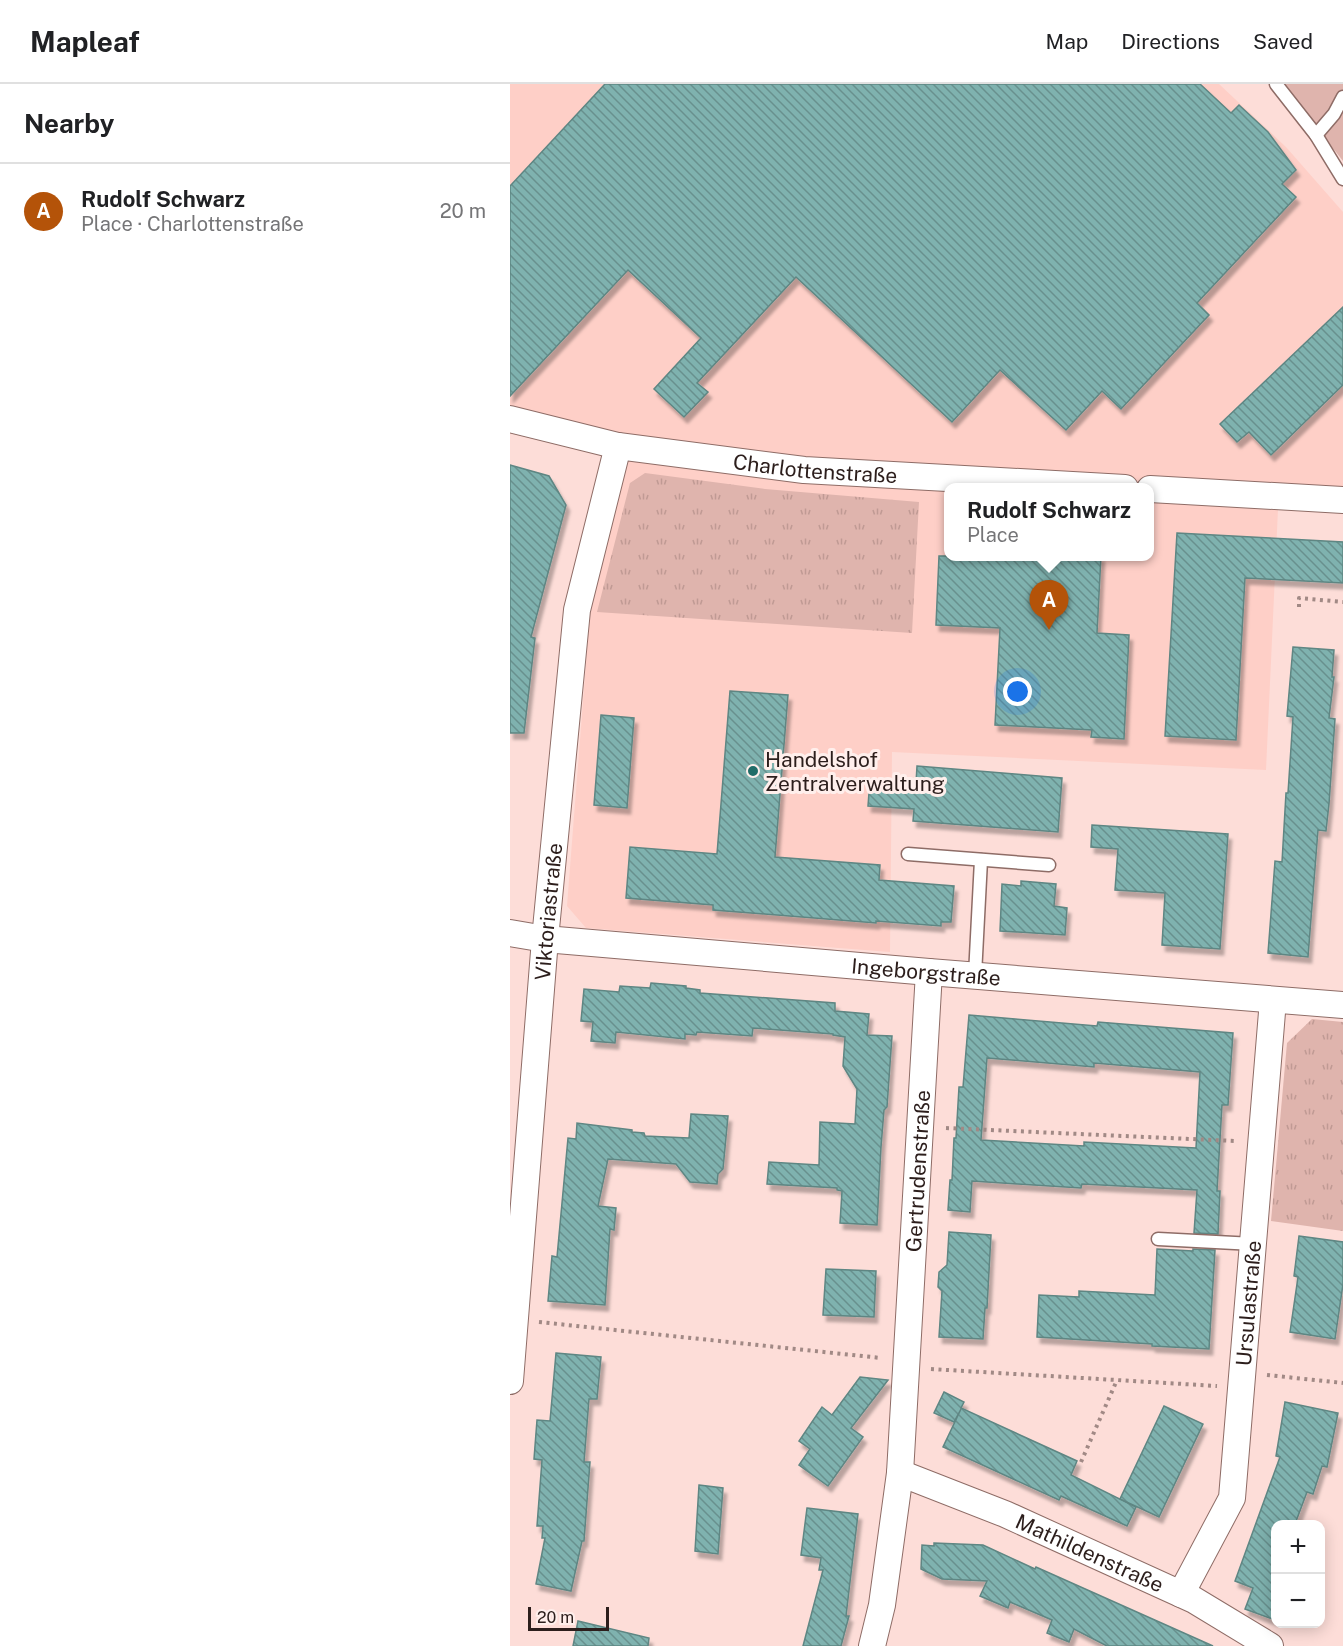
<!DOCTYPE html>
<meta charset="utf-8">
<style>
body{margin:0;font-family:"Public Sans",sans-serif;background:#f6f6f6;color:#202124}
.controls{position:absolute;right:18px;bottom:18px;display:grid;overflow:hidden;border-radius:12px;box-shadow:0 3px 15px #0003}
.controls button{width:54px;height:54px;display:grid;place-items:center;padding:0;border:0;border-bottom:2px solid #e0e0e0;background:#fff;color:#202124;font:30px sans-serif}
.scale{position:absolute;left:18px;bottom:15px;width:81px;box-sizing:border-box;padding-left:6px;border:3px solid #2c1e1c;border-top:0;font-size:16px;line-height:21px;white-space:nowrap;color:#2c1e1c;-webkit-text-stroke:4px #ffefec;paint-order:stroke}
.you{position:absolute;left:508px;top:608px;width:21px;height:21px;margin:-15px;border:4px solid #fff;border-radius:50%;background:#1a73e8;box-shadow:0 0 0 9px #1a73e833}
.badge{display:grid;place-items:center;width:39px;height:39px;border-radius:50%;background:#b45309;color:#fff;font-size:20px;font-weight:700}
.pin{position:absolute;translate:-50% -50px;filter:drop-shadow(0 2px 3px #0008)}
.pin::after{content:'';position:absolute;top:32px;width:21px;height:18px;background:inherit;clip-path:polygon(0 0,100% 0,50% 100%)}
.popup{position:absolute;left:434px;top:399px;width:210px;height:78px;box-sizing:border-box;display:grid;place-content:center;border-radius:12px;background:#fff;filter:drop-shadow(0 2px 4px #0005);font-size:20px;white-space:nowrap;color:#757577}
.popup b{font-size:22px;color:#202124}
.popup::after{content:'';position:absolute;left:50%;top:100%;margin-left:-12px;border:12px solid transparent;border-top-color:#fff}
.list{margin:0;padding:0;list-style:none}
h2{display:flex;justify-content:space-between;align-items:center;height:78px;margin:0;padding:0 24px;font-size:26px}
h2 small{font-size:20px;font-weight:400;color:#757577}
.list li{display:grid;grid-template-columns:39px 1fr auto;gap:18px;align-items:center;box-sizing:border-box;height:96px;padding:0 24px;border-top:2px solid #e0e0e0}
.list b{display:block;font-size:22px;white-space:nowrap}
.list p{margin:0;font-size:20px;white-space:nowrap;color:#757577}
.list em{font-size:20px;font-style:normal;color:#757577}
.map{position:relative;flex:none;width:833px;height:1562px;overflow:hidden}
header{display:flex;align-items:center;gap:36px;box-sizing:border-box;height:84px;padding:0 30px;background:#fff;border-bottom:2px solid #e0e0e0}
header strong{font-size:28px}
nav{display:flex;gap:33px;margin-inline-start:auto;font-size:21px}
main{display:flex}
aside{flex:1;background:#fff}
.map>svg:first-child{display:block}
</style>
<header>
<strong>Mapleaf</strong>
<nav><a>Map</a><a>Directions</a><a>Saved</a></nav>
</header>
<main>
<aside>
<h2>Nearby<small></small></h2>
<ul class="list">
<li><span class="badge">A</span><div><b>Rudolf Schwarz</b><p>Place · Charlottenstraße</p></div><em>20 m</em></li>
</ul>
</aside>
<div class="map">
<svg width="833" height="1562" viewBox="0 0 833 1562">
<defs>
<pattern id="grass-tufts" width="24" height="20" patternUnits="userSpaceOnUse" patternTransform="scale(1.5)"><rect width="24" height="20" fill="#dfb4ad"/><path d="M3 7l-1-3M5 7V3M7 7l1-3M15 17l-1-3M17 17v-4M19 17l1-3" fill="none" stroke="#c09a94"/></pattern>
<pattern id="building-back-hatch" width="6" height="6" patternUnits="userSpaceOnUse" patternTransform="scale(1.5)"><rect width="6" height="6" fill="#7fb2af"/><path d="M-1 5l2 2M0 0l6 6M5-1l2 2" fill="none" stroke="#68908e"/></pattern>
<filter id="shadow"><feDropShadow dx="3.5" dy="6" stdDeviation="1.5" flood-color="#0004"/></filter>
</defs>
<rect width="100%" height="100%" fill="#fdddd8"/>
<!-- built -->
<path fill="#fecfc7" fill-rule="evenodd" d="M 0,0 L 709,0 L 776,63 L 833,128 L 833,402 L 768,425 L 756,686 L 382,668 L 380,868 L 76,844 L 57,822 L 80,528 L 113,358 L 0,328 ZM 438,404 L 640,404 L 640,472 L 438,472 Z"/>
<!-- grass -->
<g fill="url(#grass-tufts)">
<path d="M 135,389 L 255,405 L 409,418 L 402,549 L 87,528 L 120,399 Z"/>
<path d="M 802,935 L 833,938 L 833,1147 L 761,1137 L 777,959 Z"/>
</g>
<!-- garden -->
<path fill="#dfb4ad" d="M 762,0 L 833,0 L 833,77 L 826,68 Z"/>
<!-- building -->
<g fill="url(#building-back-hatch)" stroke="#5e8683" stroke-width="1.5" fill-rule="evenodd" filter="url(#shadow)">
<path d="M 95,0 L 690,0 L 721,29 L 729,21 L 758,48 L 786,86 L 772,100 L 786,113 L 687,219 L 699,231 L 611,325 L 592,307 L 556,346 L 490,286 L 442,338 L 286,193 L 187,299 L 198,308 L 174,333 L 144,305 L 191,254 L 118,186 L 0,312 L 0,102 Z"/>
<path d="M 833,223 L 833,301 L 761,371 L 739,348 L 727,358 L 710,340 Z"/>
<path d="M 0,381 L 39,392 L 56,421 L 21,553 L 25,554 L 14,649 L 0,649 Z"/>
<path d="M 667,449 L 833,458 L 833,499 L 735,494 L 726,656 L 655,652 Z"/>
<path d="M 429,472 L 591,472 L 587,549 L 619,551 L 614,655 L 581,653 L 582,646 L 485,641 L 490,544 L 426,541 Z"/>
<path d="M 783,563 L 824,566 L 822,593 L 824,593 L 819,634 L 825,635 L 819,720 L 816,747 L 808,746 L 798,873 L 758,869 L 765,777 L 772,778 L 776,709 L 778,709 L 783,633 L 777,632 Z"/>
<path d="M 220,607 L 278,611 L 265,773 L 370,781 L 369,796 L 444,802 L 441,838 L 431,838 L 431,842 L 366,837 L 366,839 L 203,826 L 203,821 L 116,814 L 120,763 L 207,770 Z"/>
<path d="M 91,631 L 124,634 L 117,724 L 84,721 Z"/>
<path d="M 407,682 L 552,694 L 548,748 L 403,737 L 404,725 L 358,722 L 360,695 L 406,699 Z"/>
<path d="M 582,741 L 718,750 L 710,865 L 652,861 L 655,809 L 605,806 L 608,765 L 581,763 Z"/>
<path d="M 511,797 L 546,800 L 544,822 L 557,824 L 555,851 L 490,847 L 492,800 L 511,802 Z"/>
<path d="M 141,899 L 176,902 L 176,904 L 190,906 L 190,909 L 325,919 L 325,927 L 359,930 L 357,951 L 382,952 L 377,1023 L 374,1026 L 371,1063 L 367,1141 L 330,1139 L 332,1107 L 327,1106 L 327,1104 L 257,1100 L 259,1078 L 309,1081 L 310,1038 L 345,1040 L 347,1005 L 333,982 L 335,953 L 323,951 L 323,950 L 243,944 L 242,952 L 187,948 L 186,951 L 175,950 L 175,955 L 106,948 L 105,959 L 81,957 L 83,938 L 71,937 L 74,905 L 109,908 L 110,902 L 140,904 Z"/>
<path d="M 459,931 L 587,942 L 588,938 L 723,949 L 718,1021 L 712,1021 L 707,1107 L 710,1107 L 708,1150 L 684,1149 L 687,1106 L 572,1100 L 571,1104 L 462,1097 L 460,1128 L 438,1126 L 440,1096 L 442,1096 L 444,1054 L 446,1054 L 449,1003 L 453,1003 ZM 477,974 L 584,983 L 584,979 L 690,988 L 686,1064 L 574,1058 L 574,1062 L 471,1056 Z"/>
<path d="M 181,1030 L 218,1032 L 213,1085 L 208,1090 L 207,1100 L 180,1098 L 166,1080 L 98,1075 L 88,1122 L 106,1124 L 104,1146 L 100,1145 L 95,1221 L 38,1217 L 42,1172 L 47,1173 L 58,1054 L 66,1055 L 67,1039 L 122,1046 L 122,1048 L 134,1049 L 135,1052 L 179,1054 Z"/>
<path d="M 439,1148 L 481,1151 L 477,1224 L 475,1224 L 473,1255 L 429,1253 L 432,1207 L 428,1203 L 429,1188 L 437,1181 Z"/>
<path d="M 789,1152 L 833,1158 L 833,1200 L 825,1255 L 780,1248 L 788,1193 L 784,1192 Z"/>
<path d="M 647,1165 L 683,1167 L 683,1165 L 705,1166 L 699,1265 L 642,1262 L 642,1260 L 527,1253 L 529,1211 L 569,1213 L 569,1207 L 645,1211 Z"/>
<path d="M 316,1185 L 366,1187 L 364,1233 L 313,1231 Z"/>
<path d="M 46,1269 L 91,1273 L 87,1315 L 79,1315 L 74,1378 L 80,1378 L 74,1457 L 72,1457 L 61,1507 L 26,1500 L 35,1454 L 32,1454 L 33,1442 L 27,1442 L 32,1376 L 24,1375 L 27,1336 L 40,1337 Z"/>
<path d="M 350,1293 L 378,1296 L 341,1344 L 353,1353 L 318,1402 L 289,1381 L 300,1365 L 289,1357 L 312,1323 L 322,1331 Z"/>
<path d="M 434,1308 L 454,1318 L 451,1324 L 567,1377 L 561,1391 L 626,1423 L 617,1442 L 551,1412 L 549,1416 L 433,1363 L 451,1325 L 444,1338 L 424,1329 Z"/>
<path d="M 775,1318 L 828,1329 L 817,1383 L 812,1382 L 803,1410 L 797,1408 L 785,1440 L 765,1440 L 765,1536 L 735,1525 L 743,1504 L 725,1497 L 770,1373 L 766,1372 Z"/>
<path d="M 654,1322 L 693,1340 L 649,1433 L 610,1415 Z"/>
<path d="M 189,1401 L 213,1404 L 208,1470 L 185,1467 Z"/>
<path d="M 297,1424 L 348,1430 L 336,1532 L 339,1532 L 331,1562 L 293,1562 L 313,1486 L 309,1486 L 311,1474 L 291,1471 Z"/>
<path d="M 424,1459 L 473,1461 L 525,1485 L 526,1483 L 703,1562 L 597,1562 L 564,1545 L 559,1558 L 537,1549 L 542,1536 L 500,1518 L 498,1524 L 470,1512 L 477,1497 L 432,1495 L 411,1485 L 412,1461 L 424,1462 Z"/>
<path d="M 68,1537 L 139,1554 L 138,1562 L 63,1562 Z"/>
</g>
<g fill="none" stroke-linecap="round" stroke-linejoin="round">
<defs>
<g id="service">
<path d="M 766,0 L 806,51 L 833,95"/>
<path d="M 806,51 L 824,30 L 833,13"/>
<path d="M 398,770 L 539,781"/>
<path d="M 465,891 L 471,776"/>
<path d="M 648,1155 L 744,1160"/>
</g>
<g id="minor">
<path id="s1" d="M 0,335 L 108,362 L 294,386 L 615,404"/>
<path d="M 640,405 L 833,416"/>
<path id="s2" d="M 0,849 L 35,855 L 419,888 L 833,921"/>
<path id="s3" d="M 0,1297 L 35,855 L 67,526 L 108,362"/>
<path id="s4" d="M 390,1389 L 495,1430 L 684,1516 L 760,1562"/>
<path id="s5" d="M 671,1510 L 722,1414 L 763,916"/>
<path id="s6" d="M 362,1562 L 372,1521 L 390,1389 L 419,888"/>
</g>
</defs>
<!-- service casing -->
<use href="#service" stroke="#8e6c66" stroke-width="15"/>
<!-- minor casing -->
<use href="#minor" stroke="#8e6c66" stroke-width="28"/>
<!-- path -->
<g stroke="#a18985" stroke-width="4" stroke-dasharray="3 4.5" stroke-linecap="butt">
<path d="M 789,523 L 789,514 L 833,518"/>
<path d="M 436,1044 L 725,1057"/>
<path d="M 29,1238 L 371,1274"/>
<path d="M 421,1285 L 707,1302"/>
<path d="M 757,1291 L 833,1299"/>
<path d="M 571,1378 L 607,1296"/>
</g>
<!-- service -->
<use href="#service" stroke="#fff" stroke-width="12"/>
<!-- minor -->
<use href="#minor" stroke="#fff" stroke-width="26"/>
</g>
<!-- markers -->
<circle fill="#216c68" stroke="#ffefec" stroke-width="2" cx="243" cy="687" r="6"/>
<g text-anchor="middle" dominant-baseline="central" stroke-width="6" stroke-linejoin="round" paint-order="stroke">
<!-- street labels -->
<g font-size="21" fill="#2c1e1c" stroke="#ffefec">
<text stroke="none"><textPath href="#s1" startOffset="310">Charlottenstraße</textPath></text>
<text stroke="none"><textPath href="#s3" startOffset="471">Viktoriastraße</textPath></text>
<text stroke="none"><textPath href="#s2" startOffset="418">Ingeborgstraße</textPath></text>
<text stroke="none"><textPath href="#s6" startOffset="478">Gertrudenstraße</textPath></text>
<text stroke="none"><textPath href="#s5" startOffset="304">Ursulastraße</textPath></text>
<text stroke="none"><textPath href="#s4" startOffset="206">Mathildenstraße</textPath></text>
</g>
<!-- poi labels -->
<g font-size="21" fill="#2c1e1c" stroke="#ffefec" text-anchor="start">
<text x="255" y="675">Handelshof<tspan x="255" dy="24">Zentralverwaltung</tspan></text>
</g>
</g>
</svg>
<div class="controls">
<button>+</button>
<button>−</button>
</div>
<div class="scale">20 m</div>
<div class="you"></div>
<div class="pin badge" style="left:539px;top:546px">A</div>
<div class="popup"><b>Rudolf Schwarz</b>Place</div>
</div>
</main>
